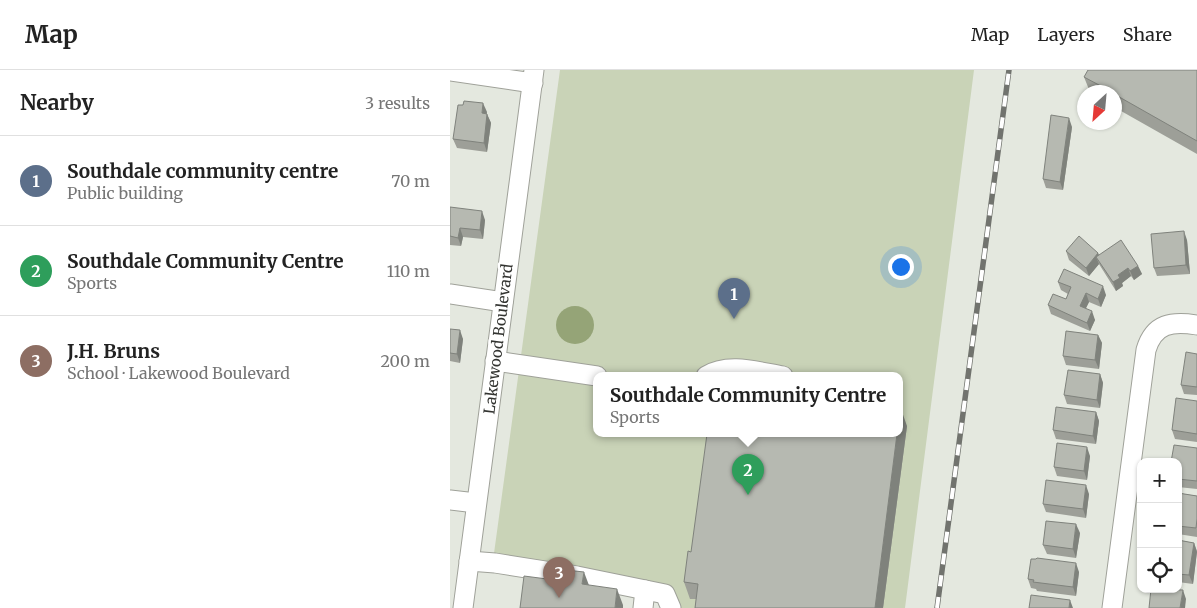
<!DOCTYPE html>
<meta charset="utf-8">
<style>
body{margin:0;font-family:Merriweather,serif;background:#f6f6f6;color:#222}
.controls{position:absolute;right:15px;bottom:15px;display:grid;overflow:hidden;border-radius:10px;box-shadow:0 1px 4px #0004}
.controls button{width:45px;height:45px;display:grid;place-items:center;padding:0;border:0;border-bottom:1px solid #e0e0e0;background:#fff;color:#222;font:25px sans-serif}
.compass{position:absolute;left:627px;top:15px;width:45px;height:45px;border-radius:50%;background:#fff;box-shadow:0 1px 4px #0004;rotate:206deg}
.you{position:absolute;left:450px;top:196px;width:18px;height:18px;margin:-12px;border:4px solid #fff;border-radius:50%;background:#1a73e8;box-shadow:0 0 0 8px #1a73e833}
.badge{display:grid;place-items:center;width:32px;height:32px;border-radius:50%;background:#2563eb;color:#fff;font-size:16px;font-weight:700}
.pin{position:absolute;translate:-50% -41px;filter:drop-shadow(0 1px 2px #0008)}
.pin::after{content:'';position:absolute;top:26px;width:18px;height:15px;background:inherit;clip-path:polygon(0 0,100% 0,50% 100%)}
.popup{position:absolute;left:143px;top:302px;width:310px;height:65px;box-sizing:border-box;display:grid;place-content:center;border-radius:10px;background:#fff;filter:drop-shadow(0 1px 4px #0005);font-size:16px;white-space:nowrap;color:#767676}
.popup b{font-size:19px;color:#222}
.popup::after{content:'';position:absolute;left:50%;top:100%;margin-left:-10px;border:10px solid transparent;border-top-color:#fff}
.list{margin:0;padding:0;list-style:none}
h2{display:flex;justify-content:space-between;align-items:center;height:65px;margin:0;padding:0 20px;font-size:21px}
h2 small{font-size:16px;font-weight:400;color:#767676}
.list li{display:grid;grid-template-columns:32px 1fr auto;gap:15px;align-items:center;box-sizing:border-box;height:90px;padding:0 20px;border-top:1px solid #e0e0e0}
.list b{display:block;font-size:19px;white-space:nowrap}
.list p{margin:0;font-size:16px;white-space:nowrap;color:#767676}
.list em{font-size:16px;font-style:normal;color:#767676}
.icon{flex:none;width:28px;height:28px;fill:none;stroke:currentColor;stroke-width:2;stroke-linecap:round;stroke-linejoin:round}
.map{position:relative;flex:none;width:747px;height:538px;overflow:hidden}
header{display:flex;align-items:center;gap:30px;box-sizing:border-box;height:70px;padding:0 25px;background:#fff;border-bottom:1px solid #e0e0e0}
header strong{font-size:24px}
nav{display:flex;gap:28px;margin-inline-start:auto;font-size:18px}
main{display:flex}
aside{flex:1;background:#fff}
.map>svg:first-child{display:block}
</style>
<header>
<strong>Map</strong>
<nav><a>Map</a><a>Layers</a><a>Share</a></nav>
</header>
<main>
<aside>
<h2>Nearby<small>3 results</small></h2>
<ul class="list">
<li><span class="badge" style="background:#5c6f8a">1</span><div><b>Southdale community centre</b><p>Public building</p></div><em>70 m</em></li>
<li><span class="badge" style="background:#2e9e5b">2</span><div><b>Southdale Community Centre</b><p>Sports</p></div><em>110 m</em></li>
<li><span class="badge" style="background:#8d6e63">3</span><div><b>J.H. Bruns</b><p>School · Lakewood Boulevard</p></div><em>200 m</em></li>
</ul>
</aside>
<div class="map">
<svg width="747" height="538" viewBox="0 0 747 538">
<rect width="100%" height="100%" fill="#e4e8df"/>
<!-- green -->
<path fill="#c9d3b7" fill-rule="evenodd" d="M 110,0 L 524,0 L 455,538 L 228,538 L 228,532 L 42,498 ZM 147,306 L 449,306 L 449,364 L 147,364 Z"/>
<!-- water -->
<circle fill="#95a477" cx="125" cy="255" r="19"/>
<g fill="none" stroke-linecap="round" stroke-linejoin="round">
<defs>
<g id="minor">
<path d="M 0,1 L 83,13"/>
<path d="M 0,224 L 53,232"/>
<path d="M 45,291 L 147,306"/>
<path d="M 256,306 C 279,292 308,302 333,306"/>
<path d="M 0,430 L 26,433"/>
<path d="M 19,491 L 45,493 L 127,506 L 215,524 L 221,538"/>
<path d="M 13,538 L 84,0"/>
<path d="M 193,538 L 195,520"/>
<path d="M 662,538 L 696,280 C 704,253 722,251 747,255"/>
</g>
</defs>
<!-- minor casing -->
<use href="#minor" stroke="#9fa199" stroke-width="21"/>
<!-- minor -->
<use href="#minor" stroke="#fff" stroke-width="19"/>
<defs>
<path id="rail" d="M 487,538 L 559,0"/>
</defs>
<!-- rail casing -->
<use href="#rail" stroke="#71736e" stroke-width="5.5"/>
<!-- rail -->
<use href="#rail" stroke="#fff" stroke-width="4" stroke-dasharray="11" stroke-linecap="butt"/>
</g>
<!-- wall -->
<g fill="#9d9f98">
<path d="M 747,0 L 747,84 L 664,37 L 664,22 L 640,22 L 634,7 Z"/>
<path d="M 37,42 L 36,44 L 37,44 L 41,53 L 37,82 L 7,78 L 3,69 Z"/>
<path d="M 622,57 L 613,120 L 596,118 L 593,109 Z"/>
<path d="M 0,137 L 35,150 L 33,169 L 13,167 L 11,176 L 0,175 Z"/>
<path d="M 737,170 L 740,204 L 707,206 L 704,198 Z"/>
<path d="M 616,181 L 648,183 L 649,185 L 688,196 L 692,204 L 684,210 L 681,206 L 672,213 L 673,216 L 666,221 L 649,194 L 639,206 L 619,190 Z"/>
<path d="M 608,212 L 656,225 L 651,237 L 639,232 L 636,238 L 645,250 L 640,261 L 601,244 L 598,235 L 616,229 L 618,224 L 611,220 Z"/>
<path d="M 0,259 L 13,269 L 10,293 L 0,291 Z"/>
<path d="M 648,265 L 652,273 L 649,299 L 616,295 L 613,286 Z"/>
<path d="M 747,284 L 747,325 L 734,324 L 731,315 Z"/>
<path d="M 650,304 L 653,313 L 650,338 L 617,334 L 614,325 Z"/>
<path d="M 747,331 L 747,372 L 725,369 L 722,360 Z"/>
<path d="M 646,342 L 649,351 L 646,374 L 606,369 L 603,360 Z"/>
<path d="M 457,356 L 433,538 L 245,538 L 246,529 L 240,529 L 234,512 L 241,482 Z"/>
<path d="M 747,378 L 747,419 L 728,417 L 728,392 Z"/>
<path d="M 640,386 L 637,410 L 607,406 L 604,397 Z"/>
<path d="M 728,423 L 747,426 L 747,467 L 728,464 Z"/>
<path d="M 639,424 L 636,448 L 596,442 L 593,434 Z"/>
<path d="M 630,463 L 626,488 L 597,484 L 593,475 Z"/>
<path d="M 728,470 L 744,473 L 747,481 L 743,514 L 728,512 Z"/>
<path d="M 586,489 L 629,502 L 626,526 L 587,521 L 586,519 L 581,518 L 578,509 Z"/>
</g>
<!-- shaded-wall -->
<g fill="#7f827c">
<path d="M 33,33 L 37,42 L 35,52 L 32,43 Z"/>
<path d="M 37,44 L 41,53 L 37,82 L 34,73 Z"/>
<path d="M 619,48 L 622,57 L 613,120 L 610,112 Z"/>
<path d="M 32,141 L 35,150 L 33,169 L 30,160 Z"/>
<path d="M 10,158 L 13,167 L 11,176 L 8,168 Z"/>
<path d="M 734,161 L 737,170 L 740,204 L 736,195 Z"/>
<path d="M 648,183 L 651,191 L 646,187 L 649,194 L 639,206 L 636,198 Z"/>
<path d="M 688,196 L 692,204 L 684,210 L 680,201 Z"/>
<path d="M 678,198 L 681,206 L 672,213 L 673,216 L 666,221 L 663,212 L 668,205 Z"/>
<path d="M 653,216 L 656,225 L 651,237 L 648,229 Z"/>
<path d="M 636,223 L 639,232 L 633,244 L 630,236 Z"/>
<path d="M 642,241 L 645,250 L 640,261 L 637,253 Z"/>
<path d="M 10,260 L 13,269 L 10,293 L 7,284 Z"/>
<path d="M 648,265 L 652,273 L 649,299 L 645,290 Z"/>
<path d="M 650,304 L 653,313 L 650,338 L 647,330 Z"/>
<path d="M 451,339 L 457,356 L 433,538 L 425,538 L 447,364 L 449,364 L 449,350 Z"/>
<path d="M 646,342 L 649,351 L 646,374 L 643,366 Z"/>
<path d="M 637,377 L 640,386 L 637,410 L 634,401 Z"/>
<path d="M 636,415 L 639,424 L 636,448 L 633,439 Z"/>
<path d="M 626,454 L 630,463 L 626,488 L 623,479 Z"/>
<path d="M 744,473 L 747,482 L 743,514 L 739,505 Z"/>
<path d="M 626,493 L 629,502 L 626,526 L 623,517 Z"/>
<path d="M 134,502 L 140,518 L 132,514 Z"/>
<path d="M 167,519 L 173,535 L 173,538 L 165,538 Z"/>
<path d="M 733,520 L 736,529 L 735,538 L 730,538 Z"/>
<path d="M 620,530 L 623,538 L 619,538 Z"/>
</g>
<!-- building -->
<g fill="#b6b9b1" stroke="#7f827c">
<path d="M 638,0 L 747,0 L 747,71 L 664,24 L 664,22 L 662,22 L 634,7 Z"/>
<path d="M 14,31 L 33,33 L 32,43 L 37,44 L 34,73 L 3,69 L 8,35 L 13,35 Z"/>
<path d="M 601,45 L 619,48 L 610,112 L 593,109 Z"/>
<path d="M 0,137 L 32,141 L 30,160 L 10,158 L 8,168 L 0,166 Z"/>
<path d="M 734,161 L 736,195 L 704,198 L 701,164 Z"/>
<path d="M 629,166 L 648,183 L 636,198 L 616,181 Z"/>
<path d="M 671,170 L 688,196 L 680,201 L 678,198 L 668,205 L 670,208 L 663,212 L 646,187 Z"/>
<path d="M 614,199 L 653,216 L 648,229 L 636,223 L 630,236 L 642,241 L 637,253 L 598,235 L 603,224 L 616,229 L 621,217 L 608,212 Z"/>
<path d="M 0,259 L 10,260 L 7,284 L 0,283 Z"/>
<path d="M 616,261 L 648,265 L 645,290 L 613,286 Z"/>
<path d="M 736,282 L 747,284 L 747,317 L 731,315 Z"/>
<path d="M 618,300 L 650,304 L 647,330 L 614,325 Z"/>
<path d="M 726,328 L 747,331 L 747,364 L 722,360 Z"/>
<path d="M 606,337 L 646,342 L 643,366 L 603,360 Z"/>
<path d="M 257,364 L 447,364 L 425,538 L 245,538 L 248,514 L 234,512 L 238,481 L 241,482 Z"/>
<path d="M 607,373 L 637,377 L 634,401 L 604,397 Z"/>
<path d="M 724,375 L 747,378 L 747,411 L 728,409 L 728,392 L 721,392 Z"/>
<path d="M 596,410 L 636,415 L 633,439 L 593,434 Z"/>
<path d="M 728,423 L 747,426 L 747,449 L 746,458 L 728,456 Z"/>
<path d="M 596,451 L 626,454 L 623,479 L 593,475 Z"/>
<path d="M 728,470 L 744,473 L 739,505 L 728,504 Z"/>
<path d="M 587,488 L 626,493 L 623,517 L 583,512 L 584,510 L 578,509 L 581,489 L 586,489 Z"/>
<path d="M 98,498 L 134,502 L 132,514 L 167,519 L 165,538 L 70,538 L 74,506 L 97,509 Z"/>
<path d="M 701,519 L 733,520 L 730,538 L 699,538 Z"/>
<path d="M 581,525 L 620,530 L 619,538 L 579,538 Z"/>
</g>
<g text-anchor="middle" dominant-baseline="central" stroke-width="5" stroke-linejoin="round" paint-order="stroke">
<!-- street labels -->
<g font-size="15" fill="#333431" stroke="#fff">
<text transform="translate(48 269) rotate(-83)">Lakewood Boulevard</text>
</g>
</g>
</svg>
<div class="controls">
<button>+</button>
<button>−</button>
<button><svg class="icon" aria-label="locate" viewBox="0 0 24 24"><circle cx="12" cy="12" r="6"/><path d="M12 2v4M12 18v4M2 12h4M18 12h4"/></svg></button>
</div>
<svg class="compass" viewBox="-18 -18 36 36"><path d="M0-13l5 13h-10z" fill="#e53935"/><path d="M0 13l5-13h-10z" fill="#767676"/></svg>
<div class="you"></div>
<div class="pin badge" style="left:284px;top:249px;background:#5c6f8a">1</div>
<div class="pin badge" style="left:298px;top:425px;background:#2e9e5b">2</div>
<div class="popup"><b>Southdale Community Centre</b>Sports</div>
<div class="pin badge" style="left:109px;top:528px;background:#8d6e63">3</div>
</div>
</main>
